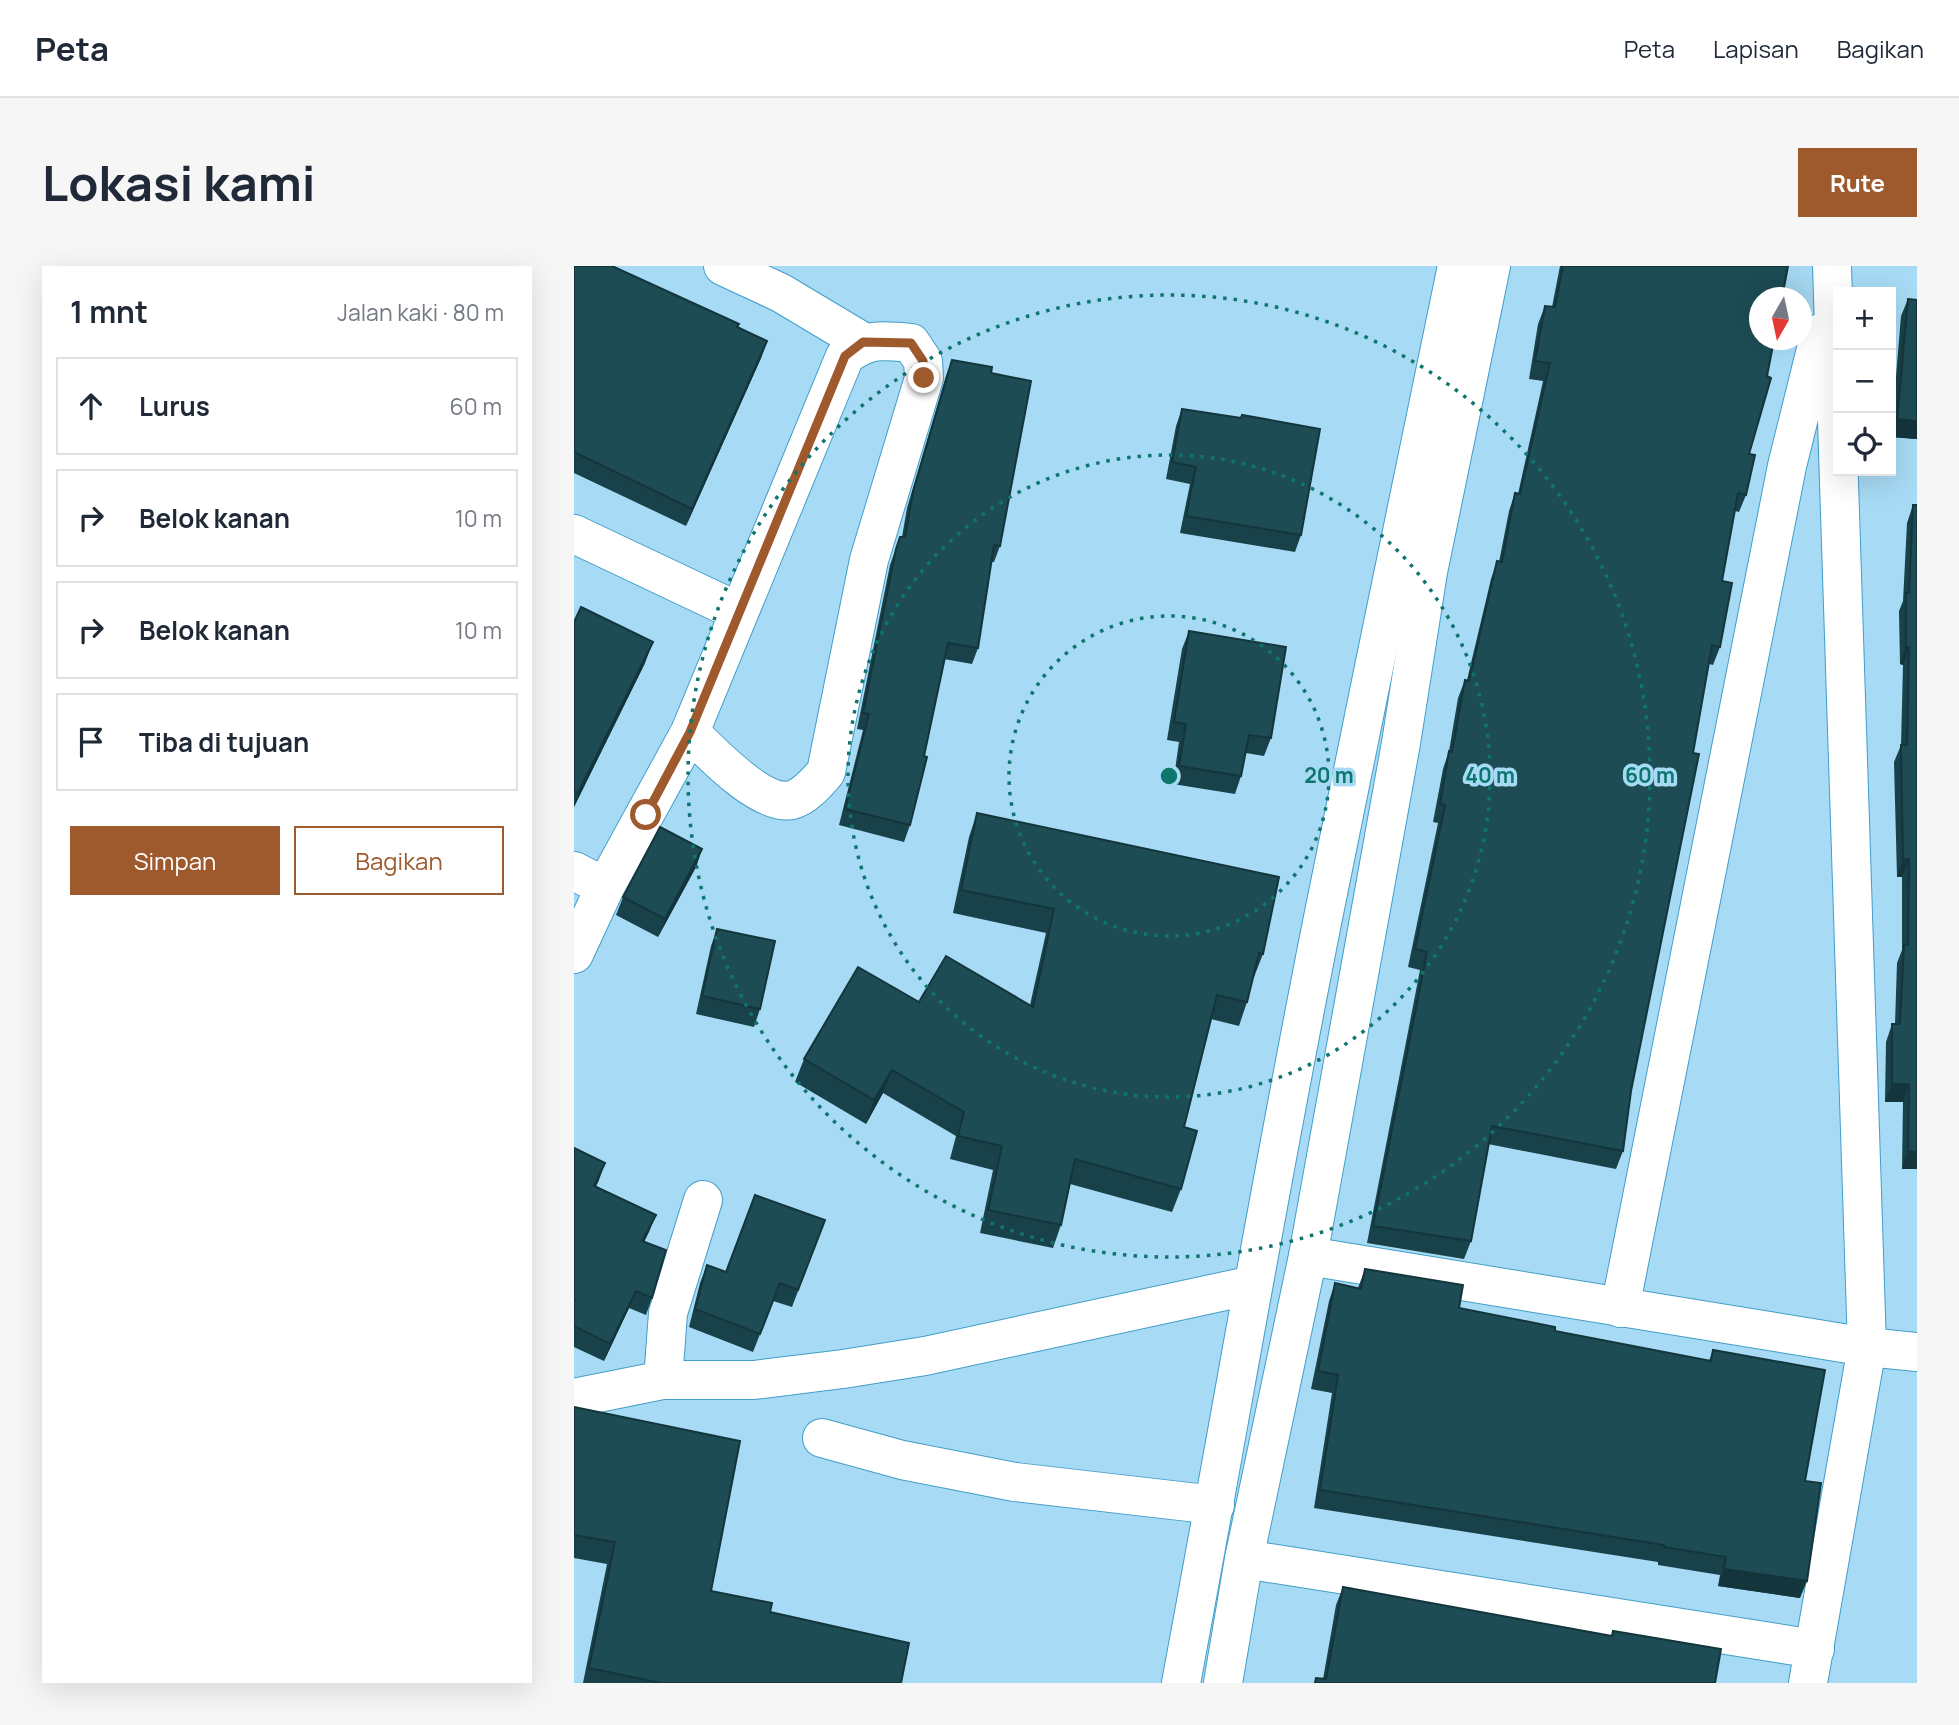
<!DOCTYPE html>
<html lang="id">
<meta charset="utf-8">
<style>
body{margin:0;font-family:Manrope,sans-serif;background:#f6f6f7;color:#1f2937}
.controls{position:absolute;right:21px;top:21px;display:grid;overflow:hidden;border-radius:0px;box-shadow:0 7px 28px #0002}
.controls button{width:63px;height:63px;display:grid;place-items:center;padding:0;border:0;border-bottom:2px solid #e0e1e3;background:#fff;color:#1f2937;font:35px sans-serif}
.compass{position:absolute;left:1175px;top:21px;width:63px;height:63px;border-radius:50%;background:#fff;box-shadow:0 7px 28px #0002;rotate:189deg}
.stop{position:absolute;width:21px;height:21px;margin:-16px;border:5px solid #9e592d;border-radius:50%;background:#fff}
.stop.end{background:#9e592d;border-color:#fff;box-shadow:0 2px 7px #0008}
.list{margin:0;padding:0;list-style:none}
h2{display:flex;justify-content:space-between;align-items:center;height:91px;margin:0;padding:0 28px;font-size:30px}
h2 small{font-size:23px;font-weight:400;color:#747a83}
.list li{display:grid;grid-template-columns:46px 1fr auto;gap:21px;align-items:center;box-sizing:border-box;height:98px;margin:0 14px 14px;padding:0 14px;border:2px solid #e0e1e3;border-radius:0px}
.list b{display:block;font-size:26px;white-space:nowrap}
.list em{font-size:23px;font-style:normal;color:#747a83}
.actions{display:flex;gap:14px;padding:21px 28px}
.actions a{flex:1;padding:16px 0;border:2px solid #9e592d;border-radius:0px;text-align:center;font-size:24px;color:#9e592d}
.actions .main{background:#9e592d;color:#fff}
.icon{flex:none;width:38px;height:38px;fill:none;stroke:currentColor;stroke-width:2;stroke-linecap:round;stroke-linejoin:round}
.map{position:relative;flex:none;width:1343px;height:1417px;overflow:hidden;border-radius:0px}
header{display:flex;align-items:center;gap:42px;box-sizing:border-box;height:98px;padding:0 35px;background:#fff;border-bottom:2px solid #e0e1e3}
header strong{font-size:33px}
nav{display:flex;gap:38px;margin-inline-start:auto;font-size:24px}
.intro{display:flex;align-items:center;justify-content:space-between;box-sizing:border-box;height:168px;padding:0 42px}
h1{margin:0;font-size:49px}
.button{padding:18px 32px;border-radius:0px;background:#9e592d;color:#fff;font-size:24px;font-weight:700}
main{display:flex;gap:42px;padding:0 42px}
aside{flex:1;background:#fff;border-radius:0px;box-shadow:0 7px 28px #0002}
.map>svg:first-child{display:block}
</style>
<header>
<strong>Peta</strong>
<nav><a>Peta</a><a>Lapisan</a><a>Bagikan</a></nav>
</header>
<div class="intro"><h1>Lokasi kami</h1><a class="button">Rute</a></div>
<main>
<aside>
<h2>1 mnt<small>Jalan kaki · 80 m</small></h2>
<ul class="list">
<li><svg class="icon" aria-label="ahead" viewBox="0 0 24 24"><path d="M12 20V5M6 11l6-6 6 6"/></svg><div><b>Lurus</b></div><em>60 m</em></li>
<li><svg class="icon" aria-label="right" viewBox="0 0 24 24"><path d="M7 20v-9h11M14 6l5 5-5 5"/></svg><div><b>Belok kanan</b></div><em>10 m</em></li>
<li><svg class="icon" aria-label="right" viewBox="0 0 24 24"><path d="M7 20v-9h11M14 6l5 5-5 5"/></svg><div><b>Belok kanan</b></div><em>10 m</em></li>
<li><svg class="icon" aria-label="arrive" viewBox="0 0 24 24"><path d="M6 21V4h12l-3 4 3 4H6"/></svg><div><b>Tiba di tujuan</b></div></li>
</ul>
<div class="actions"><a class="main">Simpan</a><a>Bagikan</a></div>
</aside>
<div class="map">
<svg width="1343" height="1417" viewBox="0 0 1343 1417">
<rect width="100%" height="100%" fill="#a7daf4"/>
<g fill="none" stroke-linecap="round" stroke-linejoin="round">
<defs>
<g id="minor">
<path d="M 149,0 L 207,27 L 289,76"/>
<path d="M 0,268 L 165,346"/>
<path d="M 0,605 L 31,621"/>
<path d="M 0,688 L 31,621 L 116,466 L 271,90 C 295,72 307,74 337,77 L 349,95 L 350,112 L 295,294 L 252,506 C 243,516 232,530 218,534 C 188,541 136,486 116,466"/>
<path d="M 734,990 L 1293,1081 L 1343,1086"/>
<path d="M 1046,1042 L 1213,200 L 1246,67"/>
<path d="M 89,1114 L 94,1047 L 129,934"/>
<path d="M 0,1132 L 89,1114 L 180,1114 L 269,1103 L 351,1090 L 679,1019"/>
<path d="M 248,1172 L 328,1194 L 441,1216 L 641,1239"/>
<path d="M 670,1293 L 1241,1383"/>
<path d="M 607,1417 C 656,1156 700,893 753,632 C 795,421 840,211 883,0"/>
<path d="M 649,1417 L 670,1293 L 734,990 L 827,477 L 854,306 L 917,0"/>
<path d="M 1234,1417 L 1293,1081 L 1258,0"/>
</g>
</defs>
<!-- minor casing -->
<use href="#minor" stroke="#429ec8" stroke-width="40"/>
<!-- minor -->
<use href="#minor" stroke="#fff" stroke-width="38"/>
</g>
<!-- wall -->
<g fill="#194149">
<path d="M 0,0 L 165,58 L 164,62 L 193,75 L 187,92 L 112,260 L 0,207 Z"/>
<path d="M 986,0 L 1214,0 L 1175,188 L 1172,229 L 1165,246 L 1161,245 L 1148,315 L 1146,381 L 1139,399 L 1135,398 L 1057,825 L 1049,885 L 1042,903 L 914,878 L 897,975 L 890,993 L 793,977 L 846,704 L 834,701 L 864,557 L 859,556 L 869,503 L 875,485 L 884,432 L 891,414 L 893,414 L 917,313 L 923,295 L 925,296 L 935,245 L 941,227 L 944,228 L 969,115 L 955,113 L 964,58 L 971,40 L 978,41 Z"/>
<path d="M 1334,33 L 1343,173 L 1317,171 L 1327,50 Z"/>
<path d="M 378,94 L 417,107 L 426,280 L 420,296 L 417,296 L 404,382 L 398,398 L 370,393 L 336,559 L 330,576 L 265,559 L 289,464 L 283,463 L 316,299 L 326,271 L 328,271 L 333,242 L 372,110 Z"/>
<path d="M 608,143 L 667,152 L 668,149 L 727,269 L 721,286 L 606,267 L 616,218 L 592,213 L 602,160 Z"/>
<path d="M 1339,239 L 1343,903 L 1328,903 L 1329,836 L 1311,836 L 1312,776 L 1318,758 L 1321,758 L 1323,697 L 1328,684 L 1328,611 L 1323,611 L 1320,496 L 1327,479 L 1329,399 L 1326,398 L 1325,345 L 1329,335 L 1333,257 Z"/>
<path d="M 0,356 L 71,397 L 0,541 Z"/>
<path d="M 615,365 L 697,472 L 690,490 L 672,487 L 667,510 L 661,528 L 599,518 L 605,476 L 593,474 L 608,383 Z"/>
<path d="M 403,547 L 689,688 L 680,711 L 679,711 L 673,736 L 665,760 L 637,753 L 610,861 L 607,923 L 598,946 L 496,918 L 487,959 L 479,982 L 406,967 L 419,904 L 376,893 L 382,870 L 309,827 L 292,858 L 221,816 L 230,793 L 345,736 L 456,739 L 472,667 L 379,647 L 395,571 Z"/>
<path d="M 128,583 L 122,601 L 84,671 L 42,649 L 49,631 Z"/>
<path d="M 143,663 L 186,743 L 180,761 L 122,748 L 137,680 Z"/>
<path d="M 0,882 L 25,914 L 22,920 L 82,949 L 70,976 L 78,1032 L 72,1049 L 55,1042 L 30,1095 L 0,1081 Z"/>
<path d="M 251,954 L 218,1041 L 199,1035 L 179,1086 L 115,1061 L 126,1017 L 133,999 L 152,1006 Z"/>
<path d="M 791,1003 L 885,1042 L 981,1065 L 1135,1095 L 1139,1084 L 1231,1215 L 1226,1332 L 1144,1320 L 1146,1309 L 1084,1299 L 1084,1296 L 740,1242 L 758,1127 L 737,1123 L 755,1035 L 761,1017 L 784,1022 Z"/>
<path d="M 0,1141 L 137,1325 L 196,1346 L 327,1417 L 9,1417 L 33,1298 L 0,1292 Z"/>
<path d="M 769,1321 L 1037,1370 L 1039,1365 L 1141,1417 L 740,1417 L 742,1412 L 749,1413 L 762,1339 Z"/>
</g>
<!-- shaded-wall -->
<g fill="#14353c">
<path d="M 193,75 L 187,92 L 112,260 L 118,243 Z"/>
<path d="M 1323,153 L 1343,155 L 1343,173 L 1317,171 Z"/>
<path d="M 79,376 L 71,397 L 0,541 L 4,527 Z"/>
<path d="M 1332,381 L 1335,381 L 1329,399 L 1326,398 Z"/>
<path d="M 128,583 L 122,601 L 84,671 L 91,653 Z"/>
<path d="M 1329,593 L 1335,593 L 1328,611 L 1323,611 Z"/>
<path d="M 318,804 L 309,827 L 292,858 L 300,834 Z"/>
<path d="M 1318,818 L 1335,818 L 1329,836 L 1311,836 Z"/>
<path d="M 1334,885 L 1343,886 L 1343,903 L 1328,903 Z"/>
<path d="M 31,897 L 25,914 L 14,937 L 20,920 Z"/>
<path d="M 82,949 L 75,966 L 62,992 L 68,975 Z"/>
<path d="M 62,1025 L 55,1042 L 30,1095 L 36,1078 Z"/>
<path d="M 1150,1303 L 1233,1315 L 1226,1332 L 1144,1320 Z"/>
</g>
<!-- building -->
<g fill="#1d4c55" stroke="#14353c" stroke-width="2">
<path d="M 0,0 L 38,0 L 165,58 L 163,61 L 193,75 L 118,243 L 0,186 Z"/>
<path d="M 989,0 L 1214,0 L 1208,32 L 1186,32 L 1186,74 L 1200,74 L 1193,110 L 1197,112 L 1175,188 L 1181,189 L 1172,229 L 1164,227 L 1148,315 L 1158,317 L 1146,381 L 1138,379 L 1119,487 L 1125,488 L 1057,825 L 1049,885 L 918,860 L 897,975 L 799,960 L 853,686 L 841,683 L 871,539 L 866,538 L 875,485 L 878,486 L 891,414 L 895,415 L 923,295 L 928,296 L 941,227 L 946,228 L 976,97 L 961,95 L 971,40 L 981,41 Z"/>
<path d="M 1334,33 L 1343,34 L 1343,155 L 1323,153 Z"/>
<path d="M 378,94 L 418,101 L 417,107 L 457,115 L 426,280 L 420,279 L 404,382 L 374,377 L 350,490 L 353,491 L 336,559 L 271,543 L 295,448 L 289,447 L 322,283 L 326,271 L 331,271 L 339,226 Z"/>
<path d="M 608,143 L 667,152 L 668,149 L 746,163 L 727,269 L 612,250 L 622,201 L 598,196 Z"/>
<path d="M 1339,239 L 1343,239 L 1343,886 L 1334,885 L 1335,818 L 1318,818 L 1318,758 L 1326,758 L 1330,679 L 1334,679 L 1335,593 L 1329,593 L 1327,479 L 1333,479 L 1335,381 L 1332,381 L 1332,327 L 1335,327 Z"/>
<path d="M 7,341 L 79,376 L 4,527 L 0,525 L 0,356 Z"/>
<path d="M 615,365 L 712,381 L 697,472 L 675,469 L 667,510 L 605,500 L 612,458 L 600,456 Z"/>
<path d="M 403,547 L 705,611 L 689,688 L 685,687 L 673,736 L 643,729 L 610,861 L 623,865 L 607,923 L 501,893 L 487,959 L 414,944 L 428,880 L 384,870 L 390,846 L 318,804 L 300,834 L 230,793 L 284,701 L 345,736 L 372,690 L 459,741 L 480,643 L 387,624 Z"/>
<path d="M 86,561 L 128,583 L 91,653 L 49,631 Z"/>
<path d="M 143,663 L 201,675 L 186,743 L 128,730 Z"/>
<path d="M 0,882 L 31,897 L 20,920 L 82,949 L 68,975 L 92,984 L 78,1032 L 62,1025 L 36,1078 L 0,1060 L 0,1036 L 1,1033 L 0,1032 Z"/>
<path d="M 181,929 L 251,954 L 224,1024 L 206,1017 L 186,1068 L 121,1043 L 133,999 L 152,1006 Z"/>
<path d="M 791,1003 L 889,1019 L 885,1042 L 981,1061 L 981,1065 L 1137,1095 L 1139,1084 L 1251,1104 L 1231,1215 L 1247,1217 L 1233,1315 L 1150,1303 L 1152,1291 L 1090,1281 L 1090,1279 L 746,1224 L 764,1109 L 744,1105 L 761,1017 L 787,1023 Z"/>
<path d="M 0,1141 L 166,1175 L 137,1325 L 198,1337 L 196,1346 L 335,1377 L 327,1417 L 87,1417 L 15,1402 L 41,1276 L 0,1269 Z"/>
<path d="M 769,1321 L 1038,1370 L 1039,1365 L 1147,1383 L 1141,1417 L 741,1417 L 742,1412 L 752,1413 Z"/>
</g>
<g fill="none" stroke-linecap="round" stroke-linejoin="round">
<!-- route -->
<path stroke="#9e592d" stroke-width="9" d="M 72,549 L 116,466 L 271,90 L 289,76 L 337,77 L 349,95 L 350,112"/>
</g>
<!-- distance rings -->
<g fill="none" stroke="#0f766e" stroke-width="3.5" stroke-dasharray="3.5 7">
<circle cx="595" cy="510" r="160"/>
<circle cx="595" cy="510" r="321"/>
<circle cx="595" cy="510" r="481"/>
</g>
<circle cx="595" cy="510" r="10" fill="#0f766e" stroke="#a7daf4" stroke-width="3.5"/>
<g font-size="21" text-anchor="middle" font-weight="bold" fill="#0f766e" stroke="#a7daf4" stroke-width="7" stroke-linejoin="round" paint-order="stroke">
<text x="755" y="517">20 m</text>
<text x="916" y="517">40 m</text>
<text x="1076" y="517">60 m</text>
</g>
</svg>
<div class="controls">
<button>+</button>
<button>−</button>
<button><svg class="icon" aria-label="locate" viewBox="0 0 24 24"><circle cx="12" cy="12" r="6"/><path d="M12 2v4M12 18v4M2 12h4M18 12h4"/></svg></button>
</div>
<svg class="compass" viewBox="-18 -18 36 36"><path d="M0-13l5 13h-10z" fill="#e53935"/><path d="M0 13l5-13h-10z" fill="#747a83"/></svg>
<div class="stop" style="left:72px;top:549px"></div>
<div class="stop end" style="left:350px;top:112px"></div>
</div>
</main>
